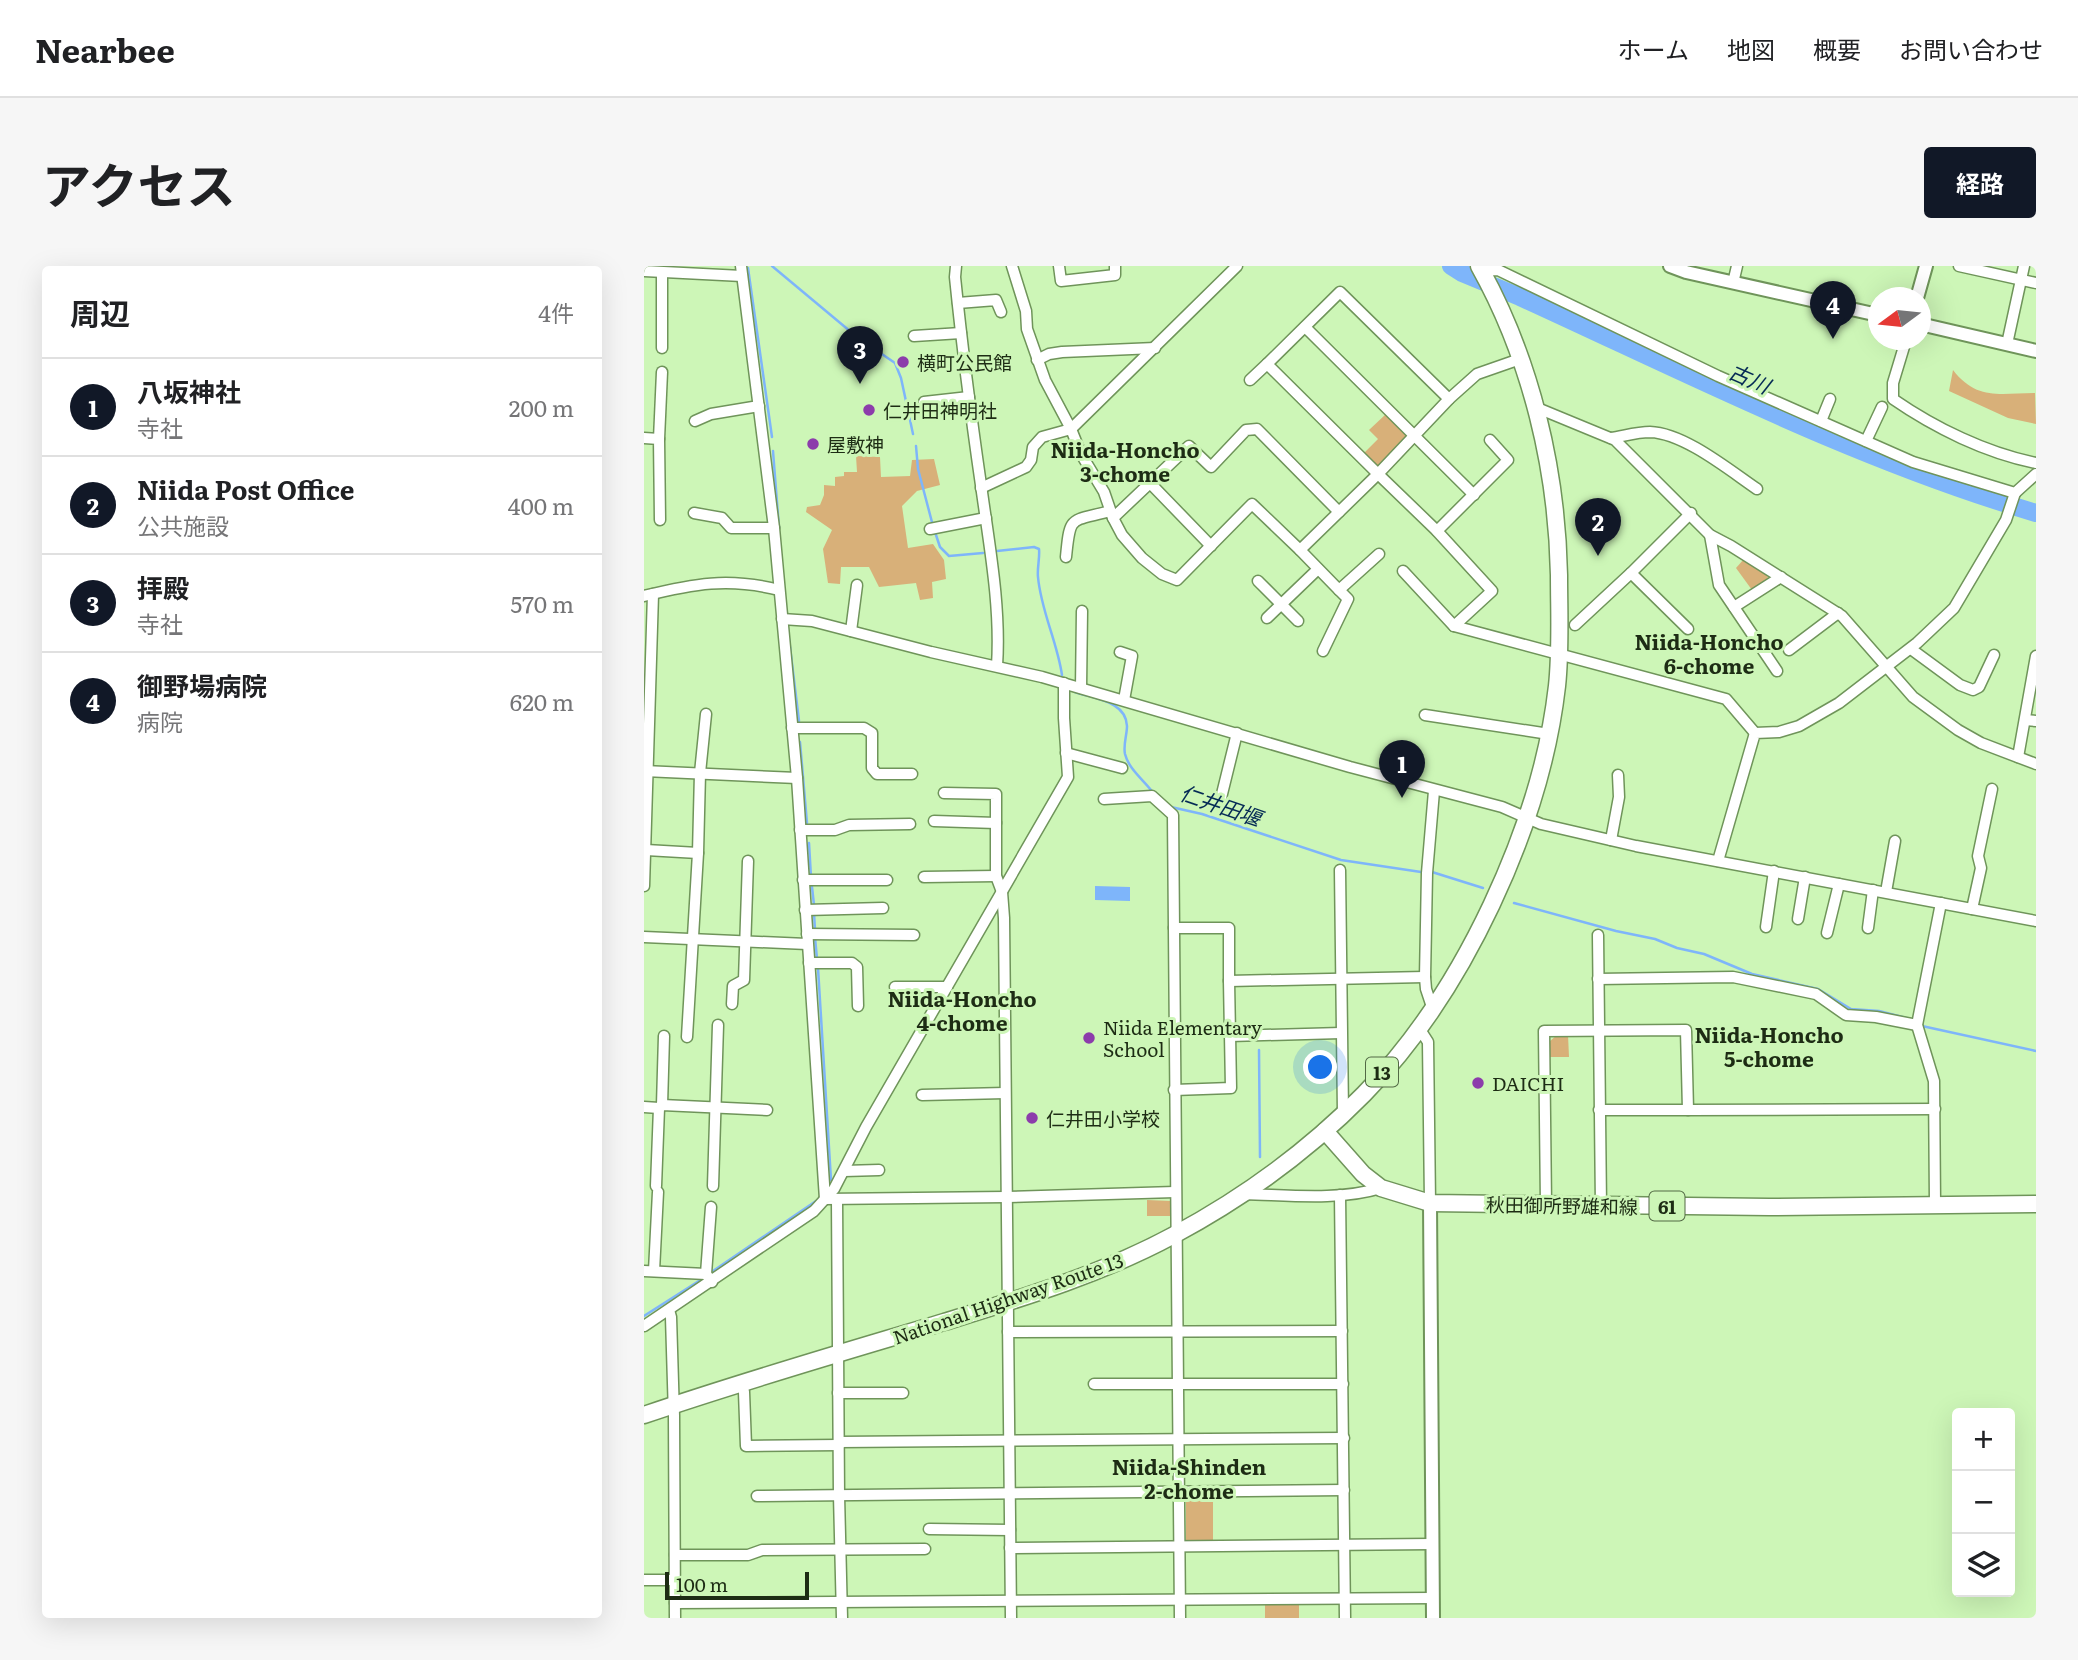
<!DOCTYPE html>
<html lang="ja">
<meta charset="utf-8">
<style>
body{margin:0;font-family:Literata,"Noto Sans JP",serif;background:#f6f6f6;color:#202124}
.controls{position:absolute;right:21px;bottom:21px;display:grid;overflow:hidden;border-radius:7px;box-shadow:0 7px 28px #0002}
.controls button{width:63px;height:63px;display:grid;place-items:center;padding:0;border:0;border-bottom:2px solid #e0e0e0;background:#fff;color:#202124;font:35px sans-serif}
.compass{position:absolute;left:1224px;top:21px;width:63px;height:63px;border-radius:50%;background:#fff;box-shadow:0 7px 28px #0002;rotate:255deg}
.scale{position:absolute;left:21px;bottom:18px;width:144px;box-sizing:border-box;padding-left:7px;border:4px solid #1d2c14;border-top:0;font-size:19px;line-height:24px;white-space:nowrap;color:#1d2c14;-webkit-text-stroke:5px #cdf6b7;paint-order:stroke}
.you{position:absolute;left:677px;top:802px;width:24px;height:24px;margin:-18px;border:5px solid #fff;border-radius:50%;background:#1a73e8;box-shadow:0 0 0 10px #1a73e833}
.badge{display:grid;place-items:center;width:46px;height:46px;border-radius:50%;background:#111827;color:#fff;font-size:23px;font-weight:700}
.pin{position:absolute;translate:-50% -58px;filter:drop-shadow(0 2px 4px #0008)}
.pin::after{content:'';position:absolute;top:37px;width:24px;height:21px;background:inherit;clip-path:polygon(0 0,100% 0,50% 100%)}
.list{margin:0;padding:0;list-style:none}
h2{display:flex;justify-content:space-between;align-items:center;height:91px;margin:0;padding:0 28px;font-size:30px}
h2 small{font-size:23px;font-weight:400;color:#757577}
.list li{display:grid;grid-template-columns:46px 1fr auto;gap:21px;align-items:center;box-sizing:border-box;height:98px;padding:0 28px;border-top:2px solid #e0e0e0}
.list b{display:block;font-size:26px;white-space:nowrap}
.list p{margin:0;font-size:23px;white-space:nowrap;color:#757577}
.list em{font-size:23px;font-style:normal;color:#757577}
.icon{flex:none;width:38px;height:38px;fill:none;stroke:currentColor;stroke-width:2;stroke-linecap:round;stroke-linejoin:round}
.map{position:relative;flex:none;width:1392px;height:1352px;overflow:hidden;border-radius:7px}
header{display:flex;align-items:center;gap:42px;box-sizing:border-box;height:98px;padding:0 35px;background:#fff;border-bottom:2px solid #e0e0e0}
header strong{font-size:33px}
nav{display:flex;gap:38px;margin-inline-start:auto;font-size:24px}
.intro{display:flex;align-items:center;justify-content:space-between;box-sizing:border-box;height:168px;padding:0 42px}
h1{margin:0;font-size:49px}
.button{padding:18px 32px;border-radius:7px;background:#111827;color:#fff;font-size:24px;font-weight:700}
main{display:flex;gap:42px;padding:0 42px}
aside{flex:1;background:#fff;border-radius:7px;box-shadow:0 7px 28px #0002}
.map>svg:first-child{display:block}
</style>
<header>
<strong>Nearbee</strong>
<nav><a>ホーム</a><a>地図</a><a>概要</a><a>お問い合わせ</a></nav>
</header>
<div class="intro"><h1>アクセス</h1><a class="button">経路</a></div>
<main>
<aside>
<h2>周辺<small>4件</small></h2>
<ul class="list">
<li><span class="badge">1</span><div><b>八坂神社</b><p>寺社</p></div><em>200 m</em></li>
<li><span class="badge">2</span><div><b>Niida Post Office</b><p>公共施設</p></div><em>400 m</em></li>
<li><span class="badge">3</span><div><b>拝殿</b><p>寺社</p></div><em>570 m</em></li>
<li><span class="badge">4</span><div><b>御野場病院</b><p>病院</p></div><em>620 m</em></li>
</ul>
</aside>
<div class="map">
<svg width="1392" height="1352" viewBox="0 0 1392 1352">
<rect width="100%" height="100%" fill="#cdf6b7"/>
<!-- green -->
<g fill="#d8b079">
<path d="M 1309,104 C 1333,135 1356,127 1391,127 L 1392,158 L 1364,152 L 1305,125 Z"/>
<path d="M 742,148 L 765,171 L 734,202 L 720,187 L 734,173 L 725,164 Z"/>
<path d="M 212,190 L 236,191 L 237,211 L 266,210 L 268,194 L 290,193 L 296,219 L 273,225 L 258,240 L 264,282 L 289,278 L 300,294 L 302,313 L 288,316 L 289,332 L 276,334 L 272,317 L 235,321 L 225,301 L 197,301 L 196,318 L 184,317 L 179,283 L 188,264 L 162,246 L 163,241 L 176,239 L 180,229 L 180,219 L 191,220 L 191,211 L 200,210 L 200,206 L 213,206 Z"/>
<path d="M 1100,293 L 1122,306 L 1125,315 L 1108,324 L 1092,302 Z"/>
<path d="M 913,769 L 924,769 L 925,791 L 905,791 L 905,776 Z"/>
<path d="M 503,934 L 527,935 L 527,950 L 503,950 Z"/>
<path d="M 542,1232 L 569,1232 L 569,1278 L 542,1277 Z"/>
<rect x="621" y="1337" width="34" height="15"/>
</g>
<!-- water -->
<path fill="#7eb5fa" d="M 451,620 L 486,621 L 486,635 L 451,634 Z"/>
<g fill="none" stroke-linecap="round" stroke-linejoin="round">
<!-- stream -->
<g stroke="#7eb5fa" stroke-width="2.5">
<path d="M 128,0 L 213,71 L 251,97 L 257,112 L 269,168"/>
<path d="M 104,2 L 128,171"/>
<path d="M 272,180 L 274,203 L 289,260"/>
<path d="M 129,185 L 135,262"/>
<path d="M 291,266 L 296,281 L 305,290 L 339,287"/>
<path d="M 353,285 L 390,281 L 395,283 C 396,292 393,302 394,311 C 397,345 413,375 418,409"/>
<path d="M 145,373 L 155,455"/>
<path d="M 431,426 C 451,433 482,435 483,460 C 483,469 479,479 481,488 C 485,504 501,515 510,528"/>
<path d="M 156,476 L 163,557"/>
<path d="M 527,541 L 558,548 L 697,594 L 777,606"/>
<path d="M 165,577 L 167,611"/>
<path d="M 788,606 L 839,622"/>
<path d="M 168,621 L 170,639"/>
<path d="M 870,637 L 972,665 L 1011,673 L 1033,682 L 1060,688 L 1108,708 L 1174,723 L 1207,743 L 1235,745 L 1266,753"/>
<path d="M 170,647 L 171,664"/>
<path d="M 171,671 L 173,693"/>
<path d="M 174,702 L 187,914"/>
<path d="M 1278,760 L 1392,785"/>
<path d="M 615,784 L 616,891"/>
<path d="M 69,1005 L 172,935"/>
<path d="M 0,1050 L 58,1013"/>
</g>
<!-- river -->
<path stroke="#7eb5fa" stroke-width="18" d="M 807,0 L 818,7 L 876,31 C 1045,108 1213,194 1392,247"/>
<defs>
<g id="minor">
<path d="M 97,0 L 130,262 L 153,512 L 181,933 L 362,931 L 531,926"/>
<path d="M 312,0 L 311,11 C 318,80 327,150 337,219 C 345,278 357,340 353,400"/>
<path d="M 368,0 L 382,45 L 383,63 L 401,114 L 427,163 L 437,188 L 460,226 L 469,252 L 478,269 L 498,292 L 518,308 L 533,314 L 608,238 L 656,284"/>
<path d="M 415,0 L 417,15 L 471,9 L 471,0"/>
<path d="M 1315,0 L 1392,17"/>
<path d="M 0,5 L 98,10"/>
<path d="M 838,5 L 854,4 L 1074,110 L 1269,196 L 1371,227 L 1392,208"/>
<path d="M 1089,17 L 1093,0"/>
<path d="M 696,26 L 805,133 L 734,208 L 623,98 Z"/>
<path d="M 314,37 L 352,34 L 357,46"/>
<path d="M 661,61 L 830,229"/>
<path d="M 270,70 L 317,67"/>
<path d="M 1262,74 L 1249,117 L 1249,133 C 1291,162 1342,187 1392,197"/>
<path d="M 1363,78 L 1380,0"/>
<path d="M 18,82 L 18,7"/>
<path d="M 393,94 L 405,88 L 418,86 L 511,82"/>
<path d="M 606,114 L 623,98"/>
<path d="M 805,133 L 833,108 L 876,93"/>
<path d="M 280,136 L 325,131"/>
<path d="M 891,141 L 971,174 L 1066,269 L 1087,280 L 1198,350 L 1269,431 L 1314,464 L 1337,477 L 1392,498"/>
<path d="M 51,155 L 67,148 L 115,140"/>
<path d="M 1177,155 L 1186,133"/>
<path d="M 0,172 L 15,173 L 16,254"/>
<path d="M 967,172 C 980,170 993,166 1006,166 C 1040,167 1085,204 1113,223"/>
<path d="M 15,173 L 18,106"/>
<path d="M 1222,175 L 1238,141"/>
<path d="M 506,217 L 567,280"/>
<path d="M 337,222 L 382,201 L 387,194 L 389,181 L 398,171 L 427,163 L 593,0"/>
<path d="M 50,247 L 78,252 L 87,262 L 130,262"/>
<path d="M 469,252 L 545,180 L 567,201 L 602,164 L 613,163 L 695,246"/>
<path d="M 286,263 L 342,252"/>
<path d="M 793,265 L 864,194 L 846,174"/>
<path d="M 1066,269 L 1075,319 L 1133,405"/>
<path d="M 735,288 L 695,324 L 656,284 L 734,208 L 793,265 L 848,325 L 810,360 L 1082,433 L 1111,467"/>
<path d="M 422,291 C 426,248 426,256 466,245"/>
<path d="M 759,305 L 810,360"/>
<path d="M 987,307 L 1044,363"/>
<path d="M 614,315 L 654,355"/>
<path d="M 0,330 C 49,318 84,311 135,324"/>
<path d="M 1090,341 L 1137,311"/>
<path d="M 623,352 L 674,303"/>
<path d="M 138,353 L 168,355 L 287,386 L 398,411 L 706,501 L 858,541 L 897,558 L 992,580 L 1392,655"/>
<path d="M 931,359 L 987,307 L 1047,247"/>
<path d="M 207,365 L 213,319"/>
<path d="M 1267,383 L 1316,419 L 1329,424 L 1335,421 L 1350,389"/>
<path d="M 1145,384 L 1194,347"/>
<path d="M 679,385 L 704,333 L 695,324"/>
<path d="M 476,386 L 488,390 L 480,434"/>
<path d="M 437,422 L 438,345"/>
<path d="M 781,449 L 905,468"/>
<path d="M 1381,454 L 1392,455"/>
<path d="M 148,462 L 220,462 L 228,467 L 228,502 L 233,508 L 268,508"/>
<path d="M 422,487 L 478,502"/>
<path d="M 1374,491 L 1392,390"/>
<path d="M 0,505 L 153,512"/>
<path d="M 300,527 L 352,528 L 352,610 L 358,626 L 360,652 L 367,1352"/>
<path d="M 460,533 L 508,530 L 529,549 L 536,1352"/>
<path d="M 576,536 L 593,467"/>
<path d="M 290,555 L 352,557"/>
<path d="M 156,564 L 191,564 L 205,559 L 266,558"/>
<path d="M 967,574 L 975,531 L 974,509"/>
<path d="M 2,584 L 54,587 L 43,771"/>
<path d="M 54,587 L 56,507 L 62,448"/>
<path d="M 1074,595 L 1111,467 L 1135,466 L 1155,460 L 1195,437 L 1273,377 L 1310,342 L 1362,254 L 1371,227"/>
<path d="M 696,604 L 699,848"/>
<path d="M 280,611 L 352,610"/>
<path d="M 159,614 L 243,614"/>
<path d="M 0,620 L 9,328"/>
<path d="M 1242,626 L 1251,575"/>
<path d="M 1328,643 L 1337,602 L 1334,590 L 1348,523"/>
<path d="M 161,644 L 239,642"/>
<path d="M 1154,653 L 1161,611"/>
<path d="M 1122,661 L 1130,605"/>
<path d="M 530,662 L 585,662 L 585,715 L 781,711"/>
<path d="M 1224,662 L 1229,624"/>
<path d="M 1183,667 L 1195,618"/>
<path d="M 163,668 L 270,669"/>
<path d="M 954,669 L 957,940"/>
<path d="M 0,671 L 163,678"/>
<path d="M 165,697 L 208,697 L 213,701 L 214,740"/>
<path d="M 954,713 L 1089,711 L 1172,728 L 1202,749 L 1232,751 L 1273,759"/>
<path d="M 251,721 L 303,721"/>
<path d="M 88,738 L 89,720 L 100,714 L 104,595"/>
<path d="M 788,741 L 782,723 L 781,711 L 783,607 L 790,525"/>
<path d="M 775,762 L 784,776 L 786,937"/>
<path d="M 586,770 L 697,767"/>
<path d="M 530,824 L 587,822 L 585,715"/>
<path d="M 278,829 L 361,827"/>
<path d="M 18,839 L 20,770"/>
<path d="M 0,841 L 15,842 L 18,839 L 123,844"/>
<path d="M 1044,844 L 1291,843"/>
<path d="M 200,905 L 235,904"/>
<path d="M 12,920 L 15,842"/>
<path d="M 69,920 L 74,759"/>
<path d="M 600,928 C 644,929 694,935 737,922"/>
<path d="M 696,929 L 701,1352"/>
<path d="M 193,934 L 195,1229 L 198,1352"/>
<path d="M 1291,938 L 1290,815 L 1273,759 L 1297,637"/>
<path d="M 902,939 L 900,765 L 1042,764 L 1044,844 L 955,844"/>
<path d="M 67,941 L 62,1008 L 68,1016"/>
<path d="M 0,1005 L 62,1008"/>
<path d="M 10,1005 L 14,926"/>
<path d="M 25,1044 L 27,1051 L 30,1150 L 31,1352"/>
<path d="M 0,1060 L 170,945 L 190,923 L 222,861 L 424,511 L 420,452 L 420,417"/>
<path d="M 364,1066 L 698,1065"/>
<path d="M 98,1117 L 100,1126 L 102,1180 L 195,1179"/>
<path d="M 450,1118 L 699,1118"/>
<path d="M 194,1127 L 259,1127"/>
<path d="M 195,1176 L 700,1172"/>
<path d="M 113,1230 L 700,1224"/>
<path d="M 285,1263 L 366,1264"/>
<path d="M 366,1282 L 788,1278"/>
<path d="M 31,1289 L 104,1289 L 118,1284 L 281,1283"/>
<path d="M 0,1314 L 31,1314"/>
<path d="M 31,1337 L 789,1332"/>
</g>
<g id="tertiary">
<path d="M 1026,0 L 1042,6 L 1234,49"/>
<path d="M 1273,32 L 1282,0"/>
<path d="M 1276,58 L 1392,85"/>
<path d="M 786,937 L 789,1352"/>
</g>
<path id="primary" d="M 681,865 L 719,908 L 737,922 L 786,937 L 1125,941 L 1392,938"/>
<path id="trunk" d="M 0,1149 C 99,1115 200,1086 300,1056 C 378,1032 458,1008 530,969 C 599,932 665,884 720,828 C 819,727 897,560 913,420 C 917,383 915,346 915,309 C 913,203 887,93 835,0"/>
</defs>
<!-- minor casing -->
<use href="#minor" stroke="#6f945a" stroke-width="13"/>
<!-- tertiary casing -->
<use href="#tertiary" stroke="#6f945a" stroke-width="16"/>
<!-- primary casing -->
<use href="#primary" stroke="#6f945a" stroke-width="19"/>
<!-- trunk casing -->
<use href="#trunk" stroke="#6f945a" stroke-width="19"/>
<!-- minor -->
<use href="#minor" stroke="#fff" stroke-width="10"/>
<!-- tertiary -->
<use href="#tertiary" stroke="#fff" stroke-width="12"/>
<!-- primary -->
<use href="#primary" stroke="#fff" stroke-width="16"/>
<!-- trunk -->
<use href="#trunk" stroke="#fff" stroke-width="16"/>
</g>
<!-- markers -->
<g fill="#8c3cab" stroke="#cdf6b7" stroke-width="2.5">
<circle cx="259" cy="96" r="7"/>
<circle cx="225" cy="144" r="7"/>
<circle cx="169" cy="178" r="7"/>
<circle cx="445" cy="772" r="7"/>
<circle cx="834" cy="817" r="7"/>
<circle cx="388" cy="852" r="7"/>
</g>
<g text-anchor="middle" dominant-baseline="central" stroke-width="6" stroke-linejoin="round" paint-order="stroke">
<!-- shield labels -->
<g fill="#cdf6b7" stroke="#526945" stroke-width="2">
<rect x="722" y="791.5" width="32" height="29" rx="5"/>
<rect x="1005.5" y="925.5" width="35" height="29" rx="5"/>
</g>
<g font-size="18" font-weight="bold" fill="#1d2c14">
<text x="738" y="806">13</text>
<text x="1023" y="940">61</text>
</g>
<!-- poi labels -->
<g font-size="19" fill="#1d2c14" stroke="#cdf6b7" text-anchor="start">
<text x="273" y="96">横町公民館</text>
<text x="239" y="144">仁井田神明社</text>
<text x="183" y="178">屋敷神</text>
<text x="459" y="761">Niida Elementary<tspan x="459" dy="22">School</tspan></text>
<text x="848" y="817">DAICHI</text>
<text x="402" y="852">仁井田小学校</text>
</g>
<!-- street labels -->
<g font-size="19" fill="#1d2c14" stroke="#cdf6b7">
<text transform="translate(918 939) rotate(1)">秋田御所野雄和線</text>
<text transform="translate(364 1032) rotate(-19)">National Highway Route 13</text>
</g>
<!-- water labels -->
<g font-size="21" font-style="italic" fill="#052a55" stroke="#cdf6b7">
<text transform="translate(1106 111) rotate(24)">古川</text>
<text transform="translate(577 538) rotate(19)">仁井田堰</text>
</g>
<!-- neighbourhood labels -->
<g font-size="21" font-weight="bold" fill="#1d2c14" stroke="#cdf6b7">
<text x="481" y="182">Niida-Honcho<tspan x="481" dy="24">3-chome</tspan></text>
<text x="1065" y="374">Niida-Honcho<tspan x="1065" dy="24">6-chome</tspan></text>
<text x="318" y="731">Niida-Honcho<tspan x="318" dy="24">4-chome</tspan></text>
<text x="1125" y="767">Niida-Honcho<tspan x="1125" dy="24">5-chome</tspan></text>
<text x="545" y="1199">Niida-Shinden<tspan x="545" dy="24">2-chome</tspan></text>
</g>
</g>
</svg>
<div class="controls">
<button>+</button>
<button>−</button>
<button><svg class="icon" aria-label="layers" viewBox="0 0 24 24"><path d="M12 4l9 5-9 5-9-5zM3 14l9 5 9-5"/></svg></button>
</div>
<svg class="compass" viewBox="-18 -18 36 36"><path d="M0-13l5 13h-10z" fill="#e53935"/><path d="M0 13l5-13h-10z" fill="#757577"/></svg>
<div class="scale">100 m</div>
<div class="you"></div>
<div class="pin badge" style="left:758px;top:532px">1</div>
<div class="pin badge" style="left:954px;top:290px">2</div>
<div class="pin badge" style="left:216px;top:118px">3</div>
<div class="pin badge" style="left:1189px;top:73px">4</div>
</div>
</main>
